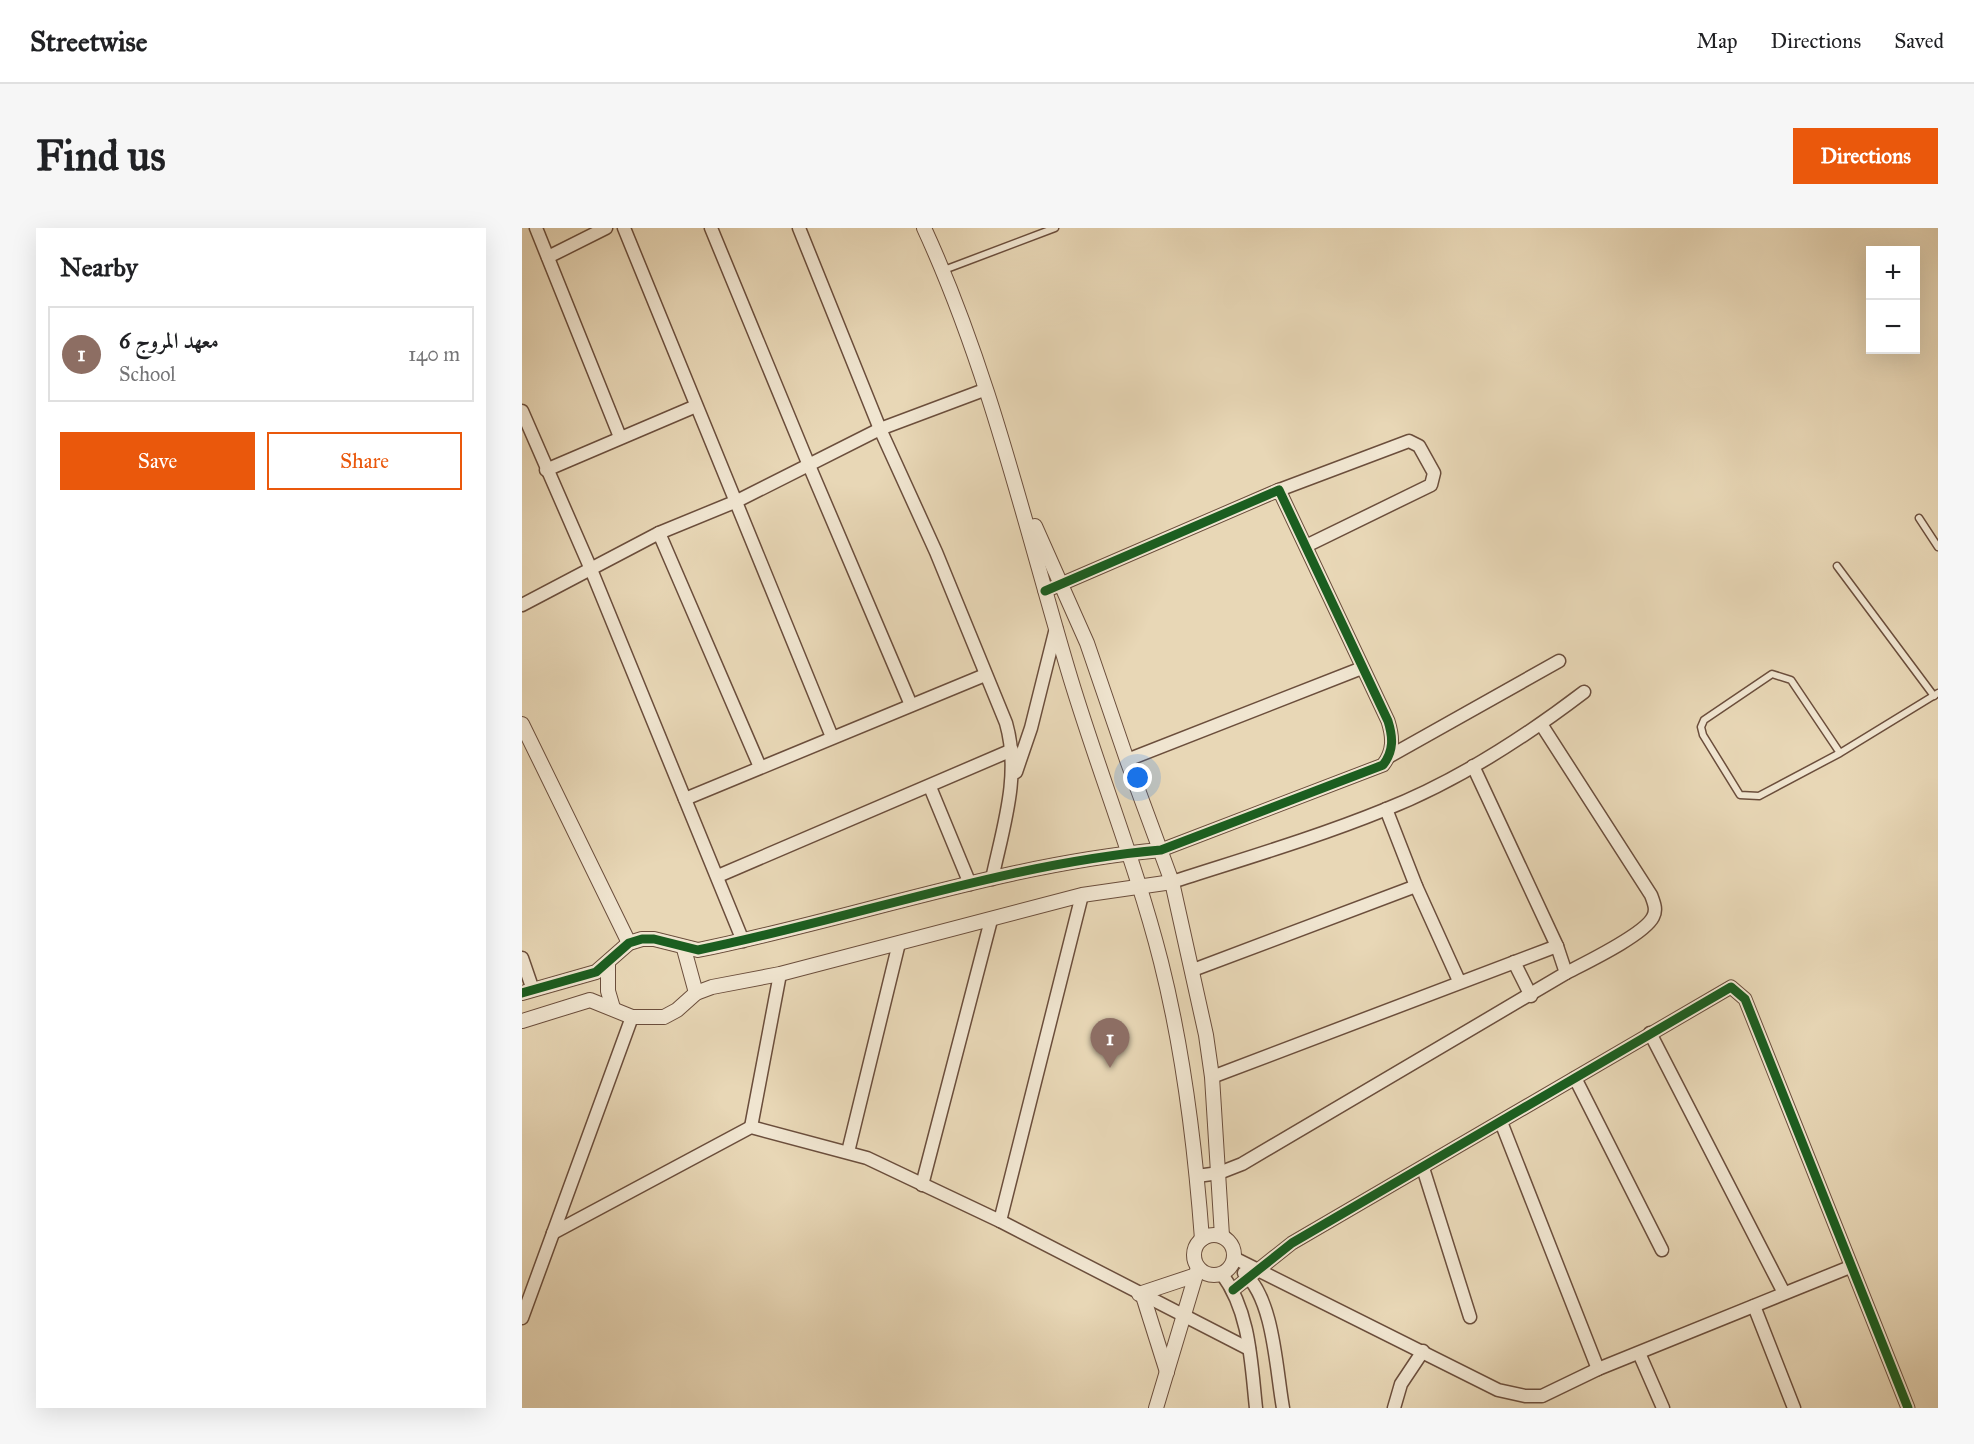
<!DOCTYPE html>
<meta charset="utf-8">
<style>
body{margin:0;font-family:"IM FELL Great Primer",Amiri,serif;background:#f6f6f6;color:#202124}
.controls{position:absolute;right:18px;top:18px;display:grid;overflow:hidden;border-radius:0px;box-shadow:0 6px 24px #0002}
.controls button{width:54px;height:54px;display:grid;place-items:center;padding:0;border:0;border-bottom:2px solid #e0e0e0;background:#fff;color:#202124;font:30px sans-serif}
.you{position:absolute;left:616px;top:550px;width:21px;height:21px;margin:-15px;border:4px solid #fff;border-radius:50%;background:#1a73e8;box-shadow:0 0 0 9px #1a73e833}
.badge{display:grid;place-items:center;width:39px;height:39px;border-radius:50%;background:#ea580c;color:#fff;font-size:20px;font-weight:700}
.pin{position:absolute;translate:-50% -50px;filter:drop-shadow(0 2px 3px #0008)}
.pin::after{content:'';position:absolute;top:32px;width:21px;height:18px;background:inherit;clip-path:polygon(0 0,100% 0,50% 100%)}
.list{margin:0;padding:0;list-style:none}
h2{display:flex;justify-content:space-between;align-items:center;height:78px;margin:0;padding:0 24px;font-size:26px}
h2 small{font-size:20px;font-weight:400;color:#757577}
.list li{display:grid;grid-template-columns:39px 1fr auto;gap:18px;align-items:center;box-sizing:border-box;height:96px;margin:0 12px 12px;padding:0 12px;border:2px solid #e0e0e0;border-radius:0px}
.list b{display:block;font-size:22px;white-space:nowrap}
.list p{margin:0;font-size:20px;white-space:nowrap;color:#757577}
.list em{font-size:20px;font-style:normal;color:#757577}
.actions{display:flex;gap:12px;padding:18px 24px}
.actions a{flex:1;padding:14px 0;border:2px solid #ea580c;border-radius:0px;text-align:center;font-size:21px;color:#ea580c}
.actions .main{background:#ea580c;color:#fff}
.map{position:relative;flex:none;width:1416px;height:1180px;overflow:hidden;border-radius:0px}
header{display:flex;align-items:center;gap:36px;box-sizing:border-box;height:84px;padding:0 30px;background:#fff;border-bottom:2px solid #e0e0e0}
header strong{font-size:28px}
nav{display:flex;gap:33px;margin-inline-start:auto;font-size:21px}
.intro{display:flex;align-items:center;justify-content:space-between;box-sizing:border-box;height:144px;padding:0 36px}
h1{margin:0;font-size:42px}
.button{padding:15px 27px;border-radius:0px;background:#ea580c;color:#fff;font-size:21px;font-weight:700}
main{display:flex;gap:36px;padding:0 36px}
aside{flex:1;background:#fff;border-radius:0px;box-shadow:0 6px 24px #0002}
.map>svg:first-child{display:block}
</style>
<header>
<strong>Streetwise</strong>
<nav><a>Map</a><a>Directions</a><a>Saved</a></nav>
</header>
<div class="intro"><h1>Find us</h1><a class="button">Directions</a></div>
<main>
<aside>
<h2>Nearby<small></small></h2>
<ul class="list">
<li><span class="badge" style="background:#8d6e63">1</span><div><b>معهد المروج 6</b><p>School</p></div><em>140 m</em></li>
</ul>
<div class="actions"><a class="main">Save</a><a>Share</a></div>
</aside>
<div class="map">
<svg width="1416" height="1180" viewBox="0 0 1416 1180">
<rect width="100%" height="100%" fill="#e8d7b6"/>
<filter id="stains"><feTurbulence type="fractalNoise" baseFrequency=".00333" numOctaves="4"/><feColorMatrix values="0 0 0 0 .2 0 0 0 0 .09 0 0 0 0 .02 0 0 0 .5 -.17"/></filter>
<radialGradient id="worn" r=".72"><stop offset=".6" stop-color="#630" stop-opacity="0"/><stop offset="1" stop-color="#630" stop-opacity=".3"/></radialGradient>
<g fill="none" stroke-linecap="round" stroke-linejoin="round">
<defs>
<g id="service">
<path d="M 422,42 L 533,0"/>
<path d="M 1397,290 L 1416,319"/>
<path d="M 1315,338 L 1412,468"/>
<path d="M 1318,525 L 1269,452 L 1250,446 L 1182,492 L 1179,499 L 1181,507 L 1218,567 L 1237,568 L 1318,525 L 1416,465"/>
</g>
<g id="minor">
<path d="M 14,0 L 98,209"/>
<path d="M 102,0 L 310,509"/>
<path d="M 189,0 L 286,235 L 389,477"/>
<path d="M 277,0 L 358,201 L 414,324 L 484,495 C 499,547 481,599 470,651"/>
<path d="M 26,29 L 84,0"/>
<path d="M 0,183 L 68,339 L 221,713"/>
<path d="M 24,242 L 174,178"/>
<path d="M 757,262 L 887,213 L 897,218 L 912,245 L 909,257 L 784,318"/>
<path d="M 137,305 L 238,539"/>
<path d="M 523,363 L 757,262 L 866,493 C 871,509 872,523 861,537 L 639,622"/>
<path d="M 0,377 L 137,305 L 215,273 L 358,201 L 462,162"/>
<path d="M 868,528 L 1037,433"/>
<path d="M 605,532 L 840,440"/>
<path d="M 951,538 L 1035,718 L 1044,745"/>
<path d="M 494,544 L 509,500 L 534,400"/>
<path d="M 408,559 L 448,656"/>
<path d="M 163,571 L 463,447"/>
<path d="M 864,581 L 894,658 L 937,753"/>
<path d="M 196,648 L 490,522"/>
<path d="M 650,654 C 721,631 793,610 862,582 C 931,555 1003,509 1062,464"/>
<path d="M 0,730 L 11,762"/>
<path d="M 992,734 L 1009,768"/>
<path d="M 671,742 L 894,658"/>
<path d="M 1128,805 L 1262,1065"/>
<path d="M 690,849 L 1035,718"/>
<path d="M 1053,850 L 1140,1022"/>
<path d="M 979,894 L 1076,1141"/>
<path d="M 229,899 L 258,746"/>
<path d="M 326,924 L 377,715"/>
<path d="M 901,940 L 948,1089"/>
<path d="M 675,948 L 697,945 L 720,936 L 1044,745 C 1063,735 1122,707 1131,689 C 1135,682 1132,675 1129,667 L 1019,496"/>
<path d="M 400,957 L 469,692"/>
<path d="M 478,993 L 560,667"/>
<path d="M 31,1005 L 229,899 L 345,930 L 478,993 L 727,1121"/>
<path d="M 712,1030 L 976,1162 L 1003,1168 L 1020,1168 L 1076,1141 L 1328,1039"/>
<path d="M 722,1045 C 752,1071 754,1142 761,1180"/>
<path d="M 700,1046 C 728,1084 729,1134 734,1180"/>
<path d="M 711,1062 L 770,1015 L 1209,759 L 1223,771 L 1386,1180"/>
<path d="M 1232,1078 L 1272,1180"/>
<path d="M 0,1090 L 110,789"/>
<path d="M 1117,1125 L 1141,1180"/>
<path d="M 872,1180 L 879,1156 L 901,1123"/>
</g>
<g id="tertiary">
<path d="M 402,0 C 467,141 502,294 546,442 C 575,540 614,635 639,734 C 662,825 673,917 680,1011"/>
<path d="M 513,298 L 565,415 L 605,532 L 650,654 L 684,807 L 690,849 L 700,1008"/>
<path d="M 0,496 L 107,715"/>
<path d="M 162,721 L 174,765"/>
<path d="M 86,736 L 86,763 L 91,780"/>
<path d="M 0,765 L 74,744 L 107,715 L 120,711 L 132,711 L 176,722 C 330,691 481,636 639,622"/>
<path d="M 0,793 L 68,772 L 110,789 L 142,789 L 155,782 L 174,765 L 190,759 L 258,746 L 560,667 L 650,654"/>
<circle cx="692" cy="1027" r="20"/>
<path d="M 617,1066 L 674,1047"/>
<path d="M 621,1068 L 645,1144"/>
<path d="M 634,1180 L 676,1040"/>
</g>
</defs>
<!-- service casing -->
<use href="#service" stroke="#6b4e3c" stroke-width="9"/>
<!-- minor casing -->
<use href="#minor" stroke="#6b4e3c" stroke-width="15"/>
<!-- tertiary casing -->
<use href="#tertiary" stroke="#6b4e3c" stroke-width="16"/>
<!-- service -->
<use href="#service" stroke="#f0e5d0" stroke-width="6"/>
<!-- minor -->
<use href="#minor" stroke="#f0e5d0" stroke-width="12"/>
<!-- tertiary -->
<use href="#tertiary" stroke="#f0e5d0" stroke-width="14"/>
<defs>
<g id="cycleway">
<path d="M 0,765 L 74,744 L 107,715 L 120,711 L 132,711 L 176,722 C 330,691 481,636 639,622 L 861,537 C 872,523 871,509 866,493 L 757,262 L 523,363"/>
<path d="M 711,1062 L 770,1015 L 1209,759 L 1223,771 L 1386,1180"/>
</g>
</defs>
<!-- cycleway casing -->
<use href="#cycleway" stroke="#f0e5d0" stroke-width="13"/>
<!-- cycleway -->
<use href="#cycleway" stroke="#1b5e20" stroke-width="9"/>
</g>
<rect width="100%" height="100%" filter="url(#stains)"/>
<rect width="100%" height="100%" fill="url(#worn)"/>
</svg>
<div class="controls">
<button>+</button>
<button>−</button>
</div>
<div class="you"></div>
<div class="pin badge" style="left:588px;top:840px;background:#8d6e63">1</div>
</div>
</main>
